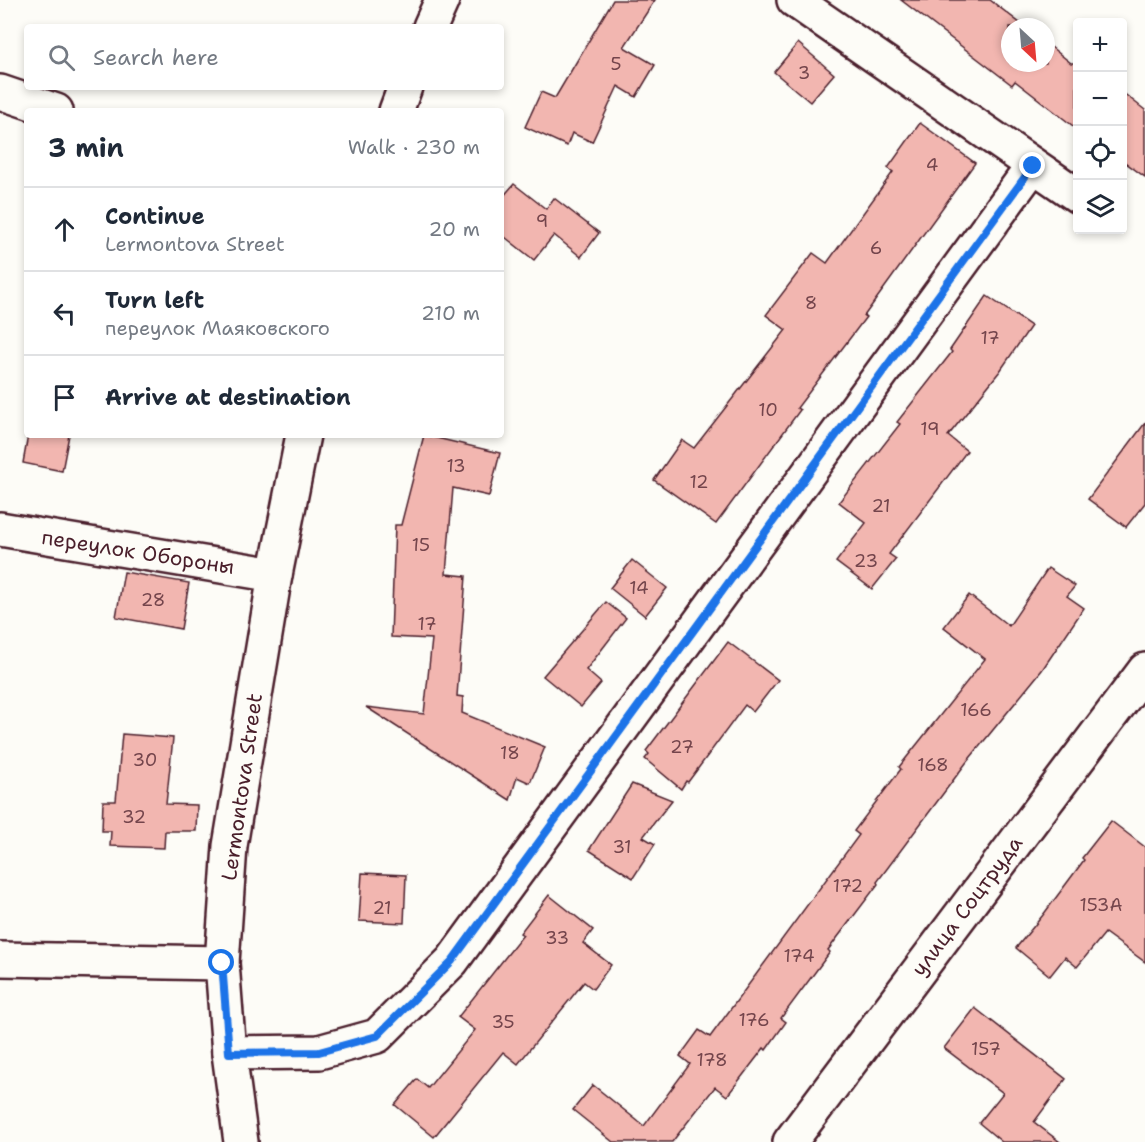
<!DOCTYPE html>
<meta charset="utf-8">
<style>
body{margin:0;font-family:"Shantell Sans",sans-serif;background:#f6f6f7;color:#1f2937}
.controls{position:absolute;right:18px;top:18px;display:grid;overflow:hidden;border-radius:6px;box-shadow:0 3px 9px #0003}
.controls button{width:54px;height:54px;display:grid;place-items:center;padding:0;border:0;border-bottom:2px solid #e0e1e3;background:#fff;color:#1f2937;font:30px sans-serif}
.compass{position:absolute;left:1001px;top:18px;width:54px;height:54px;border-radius:50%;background:#fff;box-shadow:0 3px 9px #0003;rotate:154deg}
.stop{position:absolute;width:18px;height:18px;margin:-14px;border:4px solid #1a73e8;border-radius:50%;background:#fff}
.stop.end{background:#1a73e8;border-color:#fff;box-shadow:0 2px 6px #0008}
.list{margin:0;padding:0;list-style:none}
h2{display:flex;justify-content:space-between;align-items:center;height:78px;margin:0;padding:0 24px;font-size:26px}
h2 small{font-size:20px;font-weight:400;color:#747a83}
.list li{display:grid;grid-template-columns:39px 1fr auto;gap:18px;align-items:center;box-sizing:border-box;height:84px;padding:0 24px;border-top:2px solid #e0e1e3}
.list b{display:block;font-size:22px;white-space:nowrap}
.list p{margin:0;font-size:20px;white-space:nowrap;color:#747a83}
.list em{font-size:20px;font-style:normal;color:#747a83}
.icon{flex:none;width:33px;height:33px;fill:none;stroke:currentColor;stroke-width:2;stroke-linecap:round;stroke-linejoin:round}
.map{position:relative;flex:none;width:1145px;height:1142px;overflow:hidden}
.search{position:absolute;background:#fff;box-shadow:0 3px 9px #0003;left:24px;top:24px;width:480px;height:66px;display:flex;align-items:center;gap:15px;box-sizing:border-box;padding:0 21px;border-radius:6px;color:#747a83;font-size:22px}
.panel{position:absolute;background:#fff;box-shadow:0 3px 9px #0003;left:24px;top:108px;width:480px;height:330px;border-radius:6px}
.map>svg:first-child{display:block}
</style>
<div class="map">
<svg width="1145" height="1142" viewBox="0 0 1145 1142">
<rect width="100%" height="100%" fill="#fdfcf7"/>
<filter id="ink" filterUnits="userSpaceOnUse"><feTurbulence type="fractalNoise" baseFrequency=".0167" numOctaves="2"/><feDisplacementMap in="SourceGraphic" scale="12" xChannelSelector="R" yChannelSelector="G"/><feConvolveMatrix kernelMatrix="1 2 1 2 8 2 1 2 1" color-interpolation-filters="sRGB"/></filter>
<g filter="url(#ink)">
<!-- building -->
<g fill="#f2b6b0" stroke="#4a1f2b" stroke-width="1.5">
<path d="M 613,0 L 655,0 L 624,47 L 655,65 L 636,97 L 618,86 L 592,142 L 572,133 L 567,146 L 525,127 L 541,92 L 555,98 Z"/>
<path d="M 901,0 L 990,0 L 1025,27 L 1010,27 L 1010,63 L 1046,63 L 1046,43 L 1071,63 L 1077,63 L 1077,129 L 1015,81 L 1012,85 Z"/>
<path d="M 798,43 L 834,74 L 810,102 L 774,72 Z"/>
<path d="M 1122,92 L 1145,110 L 1145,177 L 1122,160 Z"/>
<path d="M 920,123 L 975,163 L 864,316 L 866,317 L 797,408 L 800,410 L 716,524 L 654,480 L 682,440 L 694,448 L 786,330 L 766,315 L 813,253 L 827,263 L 893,172 L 888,168 Z"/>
<path d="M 514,184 L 546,209 L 554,198 L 599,233 L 581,257 L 554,235 L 534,260 L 501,234 L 501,199 Z"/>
<path d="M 987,296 L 1031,326 L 1000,371 L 948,436 L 967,451 L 889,554 L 896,559 L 872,589 L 836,562 L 866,523 L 839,502 L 900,424 L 897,422 L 952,352 L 950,350 Z"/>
<path d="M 1145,423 L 1145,503 L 1126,527 L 1088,499 Z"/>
<path d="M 28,435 L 69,435 L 62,471 L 23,463 Z"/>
<path d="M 424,435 L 500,453 L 489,496 L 453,488 L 446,574 L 466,576 L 457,696 L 463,697 L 462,713 L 545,747 L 530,783 L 517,777 L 510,800 L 366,707 L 424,714 L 432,639 L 391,637 L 395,525 L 401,525 Z"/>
<path d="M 632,560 L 667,588 L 645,616 L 610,588 Z"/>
<path d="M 1048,568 L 1075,586 L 1067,596 L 1084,608 L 1042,670 L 966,763 L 877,882 L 878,884 L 828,950 L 830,952 L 781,1018 L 786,1022 L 766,1050 L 764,1048 L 727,1096 L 715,1087 L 672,1142 L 613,1142 L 573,1110 L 593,1085 L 644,1126 L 690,1064 L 680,1056 L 699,1030 L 710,1037 L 859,835 L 854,831 L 901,769 L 899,767 L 985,659 L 944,627 L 969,595 L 1009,626 Z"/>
<path d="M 124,572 L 189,583 L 181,629 L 116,617 Z"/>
<path d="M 606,602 L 626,618 L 586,670 L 601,683 L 581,707 L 543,676 Z"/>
<path d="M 728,642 L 778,680 L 753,712 L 745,705 L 688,782 L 686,781 L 681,789 L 645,759 L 649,754 L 646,751 Z"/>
<path d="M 122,734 L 173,738 L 166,804 L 197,805 L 196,831 L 165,831 L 164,848 L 110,846 L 111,831 L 102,831 L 103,801 L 116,801 Z"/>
<path d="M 632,784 L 672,800 L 643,837 L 655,844 L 633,878 L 589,850 Z"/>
<path d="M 1111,821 L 1145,847 L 1145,962 L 1105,933 L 1077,967 L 1065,957 L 1050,976 L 1016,948 L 1043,915 L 1084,860 L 1082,858 Z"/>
<path d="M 362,873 L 406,875 L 404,923 L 359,921 Z"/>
<path d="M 549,895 L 593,930 L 583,943 L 611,965 L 593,989 L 584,982 L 518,1064 L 503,1052 L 434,1137 L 395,1105 L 417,1079 L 428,1088 L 475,1030 L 458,1017 L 523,935 L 520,933 Z"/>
<path d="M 975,1008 L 1066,1079 L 1034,1122 L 1060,1142 L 1002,1142 L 979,1123 L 1003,1093 L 944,1048 Z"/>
</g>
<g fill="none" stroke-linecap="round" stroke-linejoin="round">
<defs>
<g id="street">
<path d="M 794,0 L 1078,196"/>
<path d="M 430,27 L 442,0"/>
<path d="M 0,92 L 56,111"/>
<path d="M 396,111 L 405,87"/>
<path d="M 0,529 L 275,575"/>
<path d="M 0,959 L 222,963"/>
<path d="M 229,1053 L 319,1052 L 377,1036 L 452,961 L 1033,166"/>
<path d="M 241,1142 L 229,1053 L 222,963 L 230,846 L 275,575 L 303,435"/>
<path d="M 790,1142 L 1145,670"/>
</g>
</defs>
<!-- street casing -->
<use href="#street" stroke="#4a1f2b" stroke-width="38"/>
<!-- street -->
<use href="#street" stroke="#fdfcf7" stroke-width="33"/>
</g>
</g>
<g fill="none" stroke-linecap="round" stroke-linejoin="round" filter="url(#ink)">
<!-- route -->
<path stroke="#1a73e8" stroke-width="8" d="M 222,963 L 229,1053 L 319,1052 L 377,1036 L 452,961 L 1033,166"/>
</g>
<g text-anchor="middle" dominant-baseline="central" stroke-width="4.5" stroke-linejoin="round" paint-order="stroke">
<!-- number labels -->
<g font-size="18" fill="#74454c">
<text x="616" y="64">5</text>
<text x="804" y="73">3</text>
<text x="932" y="165">4</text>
<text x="542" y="221">9</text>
<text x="876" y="248">6</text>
<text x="811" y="303">8</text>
<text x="990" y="338">17</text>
<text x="768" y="410">10</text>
<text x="930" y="429">19</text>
<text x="456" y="466">13</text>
<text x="699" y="482">12</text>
<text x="881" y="506">21</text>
<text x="421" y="545">15</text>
<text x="866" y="561">23</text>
<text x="639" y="588">14</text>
<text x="153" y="600">28</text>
<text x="427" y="624">17</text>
<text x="976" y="710">166</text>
<text x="682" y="747">27</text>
<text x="510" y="753">18</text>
<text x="145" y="760">30</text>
<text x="933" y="765">168</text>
<text x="134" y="817">32</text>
<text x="622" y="847">31</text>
<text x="848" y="886">172</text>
<text x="1101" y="905">153А</text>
<text x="382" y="908">21</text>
<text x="557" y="938">33</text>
<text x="799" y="956">174</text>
<text x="754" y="1020">176</text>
<text x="503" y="1022">35</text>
<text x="986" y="1049">157</text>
<text x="712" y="1060">178</text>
</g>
<!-- street labels -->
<g font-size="21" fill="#4a1f2b" stroke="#fdfcf7">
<text transform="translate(138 552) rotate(9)">переулок Обороны</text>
<text transform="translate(242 787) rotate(-82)">Lermontova Street</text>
<text transform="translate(967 906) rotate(-53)">улица Соцтруда</text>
</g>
</g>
</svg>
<div class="controls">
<button>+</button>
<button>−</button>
<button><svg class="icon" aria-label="locate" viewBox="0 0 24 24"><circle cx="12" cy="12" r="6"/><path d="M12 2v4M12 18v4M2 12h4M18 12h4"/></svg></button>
<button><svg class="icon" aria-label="layers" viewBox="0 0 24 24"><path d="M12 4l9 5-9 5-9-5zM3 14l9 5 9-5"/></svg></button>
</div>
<svg class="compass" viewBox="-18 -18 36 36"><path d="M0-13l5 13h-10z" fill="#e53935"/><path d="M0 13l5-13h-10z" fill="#747a83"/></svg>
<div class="stop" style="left:222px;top:963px"></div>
<div class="stop end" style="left:1033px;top:166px"></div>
<div class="search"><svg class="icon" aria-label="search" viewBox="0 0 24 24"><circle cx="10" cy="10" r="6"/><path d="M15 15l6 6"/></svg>Search here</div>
<section class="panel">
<h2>3 min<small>Walk · 230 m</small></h2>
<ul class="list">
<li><svg class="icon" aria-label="ahead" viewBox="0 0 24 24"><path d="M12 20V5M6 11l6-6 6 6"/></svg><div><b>Continue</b><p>Lermontova Street</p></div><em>20 m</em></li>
<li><svg class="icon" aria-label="left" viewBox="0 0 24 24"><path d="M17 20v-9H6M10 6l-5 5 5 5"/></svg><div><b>Turn left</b><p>переулок Маяковского</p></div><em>210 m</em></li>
<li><svg class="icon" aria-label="arrive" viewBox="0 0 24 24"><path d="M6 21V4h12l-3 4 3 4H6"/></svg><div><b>Arrive at destination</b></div></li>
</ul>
</section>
</div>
